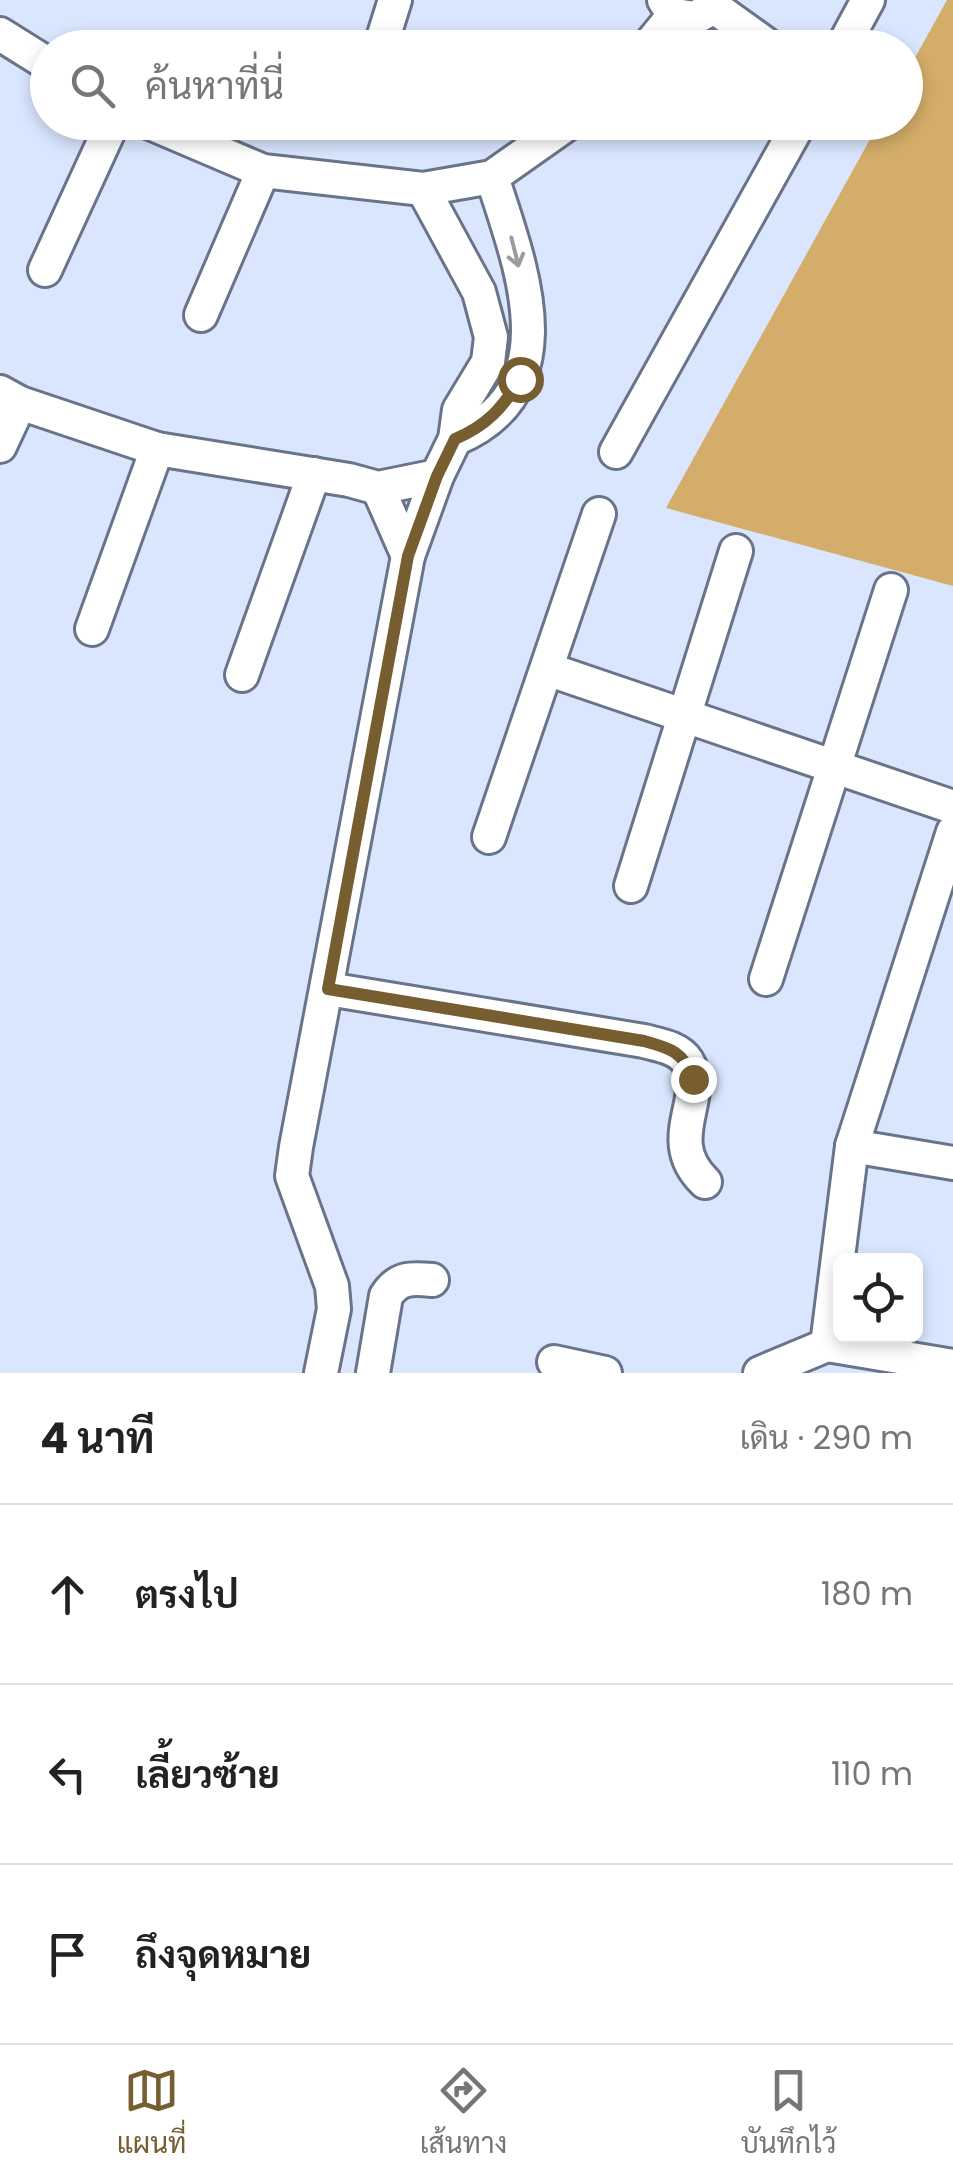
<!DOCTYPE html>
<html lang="th">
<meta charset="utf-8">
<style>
body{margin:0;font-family:Poppins,Sarabun,sans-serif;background:#f6f6f6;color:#222}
.controls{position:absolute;right:30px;bottom:30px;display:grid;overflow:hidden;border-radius:15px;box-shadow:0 5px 15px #0003}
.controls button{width:90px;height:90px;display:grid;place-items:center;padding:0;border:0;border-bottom:2px solid #e0e0e0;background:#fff;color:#222;font:50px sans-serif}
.stop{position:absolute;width:30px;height:30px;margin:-22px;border:8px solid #775e30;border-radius:50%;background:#fff}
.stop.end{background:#775e30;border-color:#fff;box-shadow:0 2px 10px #0008}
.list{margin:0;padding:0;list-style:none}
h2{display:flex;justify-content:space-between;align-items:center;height:130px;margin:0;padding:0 40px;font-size:42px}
h2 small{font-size:32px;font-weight:400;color:#767676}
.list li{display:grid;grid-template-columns:65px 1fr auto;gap:30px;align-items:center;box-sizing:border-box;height:180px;padding:0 40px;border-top:2px solid #e0e0e0}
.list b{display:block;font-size:38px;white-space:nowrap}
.list em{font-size:32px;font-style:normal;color:#767676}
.icon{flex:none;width:55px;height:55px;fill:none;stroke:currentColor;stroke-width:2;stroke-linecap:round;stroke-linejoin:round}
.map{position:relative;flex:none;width:953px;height:1373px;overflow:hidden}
.search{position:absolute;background:#fff;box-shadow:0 5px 15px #0003;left:30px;right:30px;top:30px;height:110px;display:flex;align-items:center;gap:25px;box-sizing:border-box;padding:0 35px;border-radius:55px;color:#767676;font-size:38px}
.sheet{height:670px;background:#fff}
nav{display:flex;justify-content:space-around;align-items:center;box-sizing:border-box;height:140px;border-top:2px solid #e0e0e0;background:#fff;font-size:28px;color:#767676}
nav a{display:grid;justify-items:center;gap:5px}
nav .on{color:#775e30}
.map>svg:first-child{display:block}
</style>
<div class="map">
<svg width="953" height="1373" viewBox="0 0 953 1373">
<rect width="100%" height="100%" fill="#d9e6fe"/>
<!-- green -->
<path fill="#d3ad69" d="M 947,0 L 953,0 L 953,586 L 666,508 L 879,123 L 906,122 L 906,74 Z"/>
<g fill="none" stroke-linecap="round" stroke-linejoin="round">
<defs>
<g id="minor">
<path d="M 664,0 L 674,15 L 695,18 L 714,7 L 716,0"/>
<path d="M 714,7 L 771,48"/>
<path d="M 0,34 L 48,64"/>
<path d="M 384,35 L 395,0"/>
<path d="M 647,48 L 674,15"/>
<path d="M 842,48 L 868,0"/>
<path d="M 148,122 L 263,171 L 423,189 L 492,177 L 570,122"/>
<path d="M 45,270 L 113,122"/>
<path d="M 201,315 L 263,171"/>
<path d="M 0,392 L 20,403 L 157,449 L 349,480 L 378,488 L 437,476"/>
<path d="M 455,439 C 571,390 521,267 492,177"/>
<path d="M 0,446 L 20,403"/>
<path d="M 616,452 L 800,122"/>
<path d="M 378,488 L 408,556"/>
<path d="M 92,629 L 157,449"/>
<path d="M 547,669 L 953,807"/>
<path d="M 242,675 L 314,474"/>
<path d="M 489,837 L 599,514"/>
<path d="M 631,886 L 736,551"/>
<path d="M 766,979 L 891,590"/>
<path d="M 328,989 L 644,1041 C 658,1045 678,1047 687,1061 C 710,1097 660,1139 705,1182"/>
<path d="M 852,1146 L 953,1163"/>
<path d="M 827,1345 L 852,1146 L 953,832"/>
<path d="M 554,1362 L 605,1373"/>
<path d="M 321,1373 L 334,1309 L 332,1286 L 292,1176 L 296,1147 L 408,556 L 437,476 L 455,439 L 459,410 L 488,362 L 491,337 L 479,292 L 423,189"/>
<path d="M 373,1373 L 386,1296 C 398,1277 412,1278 432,1280"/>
<path d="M 760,1373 L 827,1345 L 953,1366"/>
</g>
</defs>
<!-- minor casing -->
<use href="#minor" stroke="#697489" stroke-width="38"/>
<!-- minor -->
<use href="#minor" stroke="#fff" stroke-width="32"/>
</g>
<!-- one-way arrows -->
<defs><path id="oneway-shaft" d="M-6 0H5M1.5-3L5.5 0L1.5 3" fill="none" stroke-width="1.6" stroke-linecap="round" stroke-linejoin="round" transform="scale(2.5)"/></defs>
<use stroke="#9a9ca0" href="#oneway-shaft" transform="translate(515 252) rotate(76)"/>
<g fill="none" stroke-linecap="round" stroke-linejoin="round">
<!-- route -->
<path stroke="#775e30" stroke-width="12" d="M 520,379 C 503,408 486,426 455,439 L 437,476 L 408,556 L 328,989 L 644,1041 C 670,1048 684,1052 693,1079"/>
</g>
</svg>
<div class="controls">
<button><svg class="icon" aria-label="locate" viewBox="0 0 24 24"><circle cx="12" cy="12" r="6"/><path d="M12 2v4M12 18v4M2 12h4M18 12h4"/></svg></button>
</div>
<div class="stop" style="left:520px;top:379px"></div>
<div class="stop end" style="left:693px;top:1079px"></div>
<div class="search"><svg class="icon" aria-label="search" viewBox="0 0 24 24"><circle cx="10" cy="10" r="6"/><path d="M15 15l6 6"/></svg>ค้นหาที่นี่</div>
</div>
<section class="sheet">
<h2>4 นาที<small>เดิน · 290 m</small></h2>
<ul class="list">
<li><svg class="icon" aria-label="ahead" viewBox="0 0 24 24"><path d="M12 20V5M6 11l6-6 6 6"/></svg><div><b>ตรงไป</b></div><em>180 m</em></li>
<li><svg class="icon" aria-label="left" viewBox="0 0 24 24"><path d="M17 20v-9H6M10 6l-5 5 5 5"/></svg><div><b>เลี้ยวซ้าย</b></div><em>110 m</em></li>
<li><svg class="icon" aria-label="arrive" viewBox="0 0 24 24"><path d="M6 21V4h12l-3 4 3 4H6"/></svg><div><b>ถึงจุดหมาย</b></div></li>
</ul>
</section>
<nav>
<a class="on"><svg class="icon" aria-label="map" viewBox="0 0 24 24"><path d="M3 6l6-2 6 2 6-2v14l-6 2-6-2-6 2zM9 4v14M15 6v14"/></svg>แผนที่</a>
<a><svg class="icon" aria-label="directions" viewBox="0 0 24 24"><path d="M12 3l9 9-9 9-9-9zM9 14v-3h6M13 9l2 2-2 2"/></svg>เส้นทาง</a>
<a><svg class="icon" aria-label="saved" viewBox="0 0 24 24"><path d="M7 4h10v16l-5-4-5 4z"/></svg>บันทึกไว้</a>
</nav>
